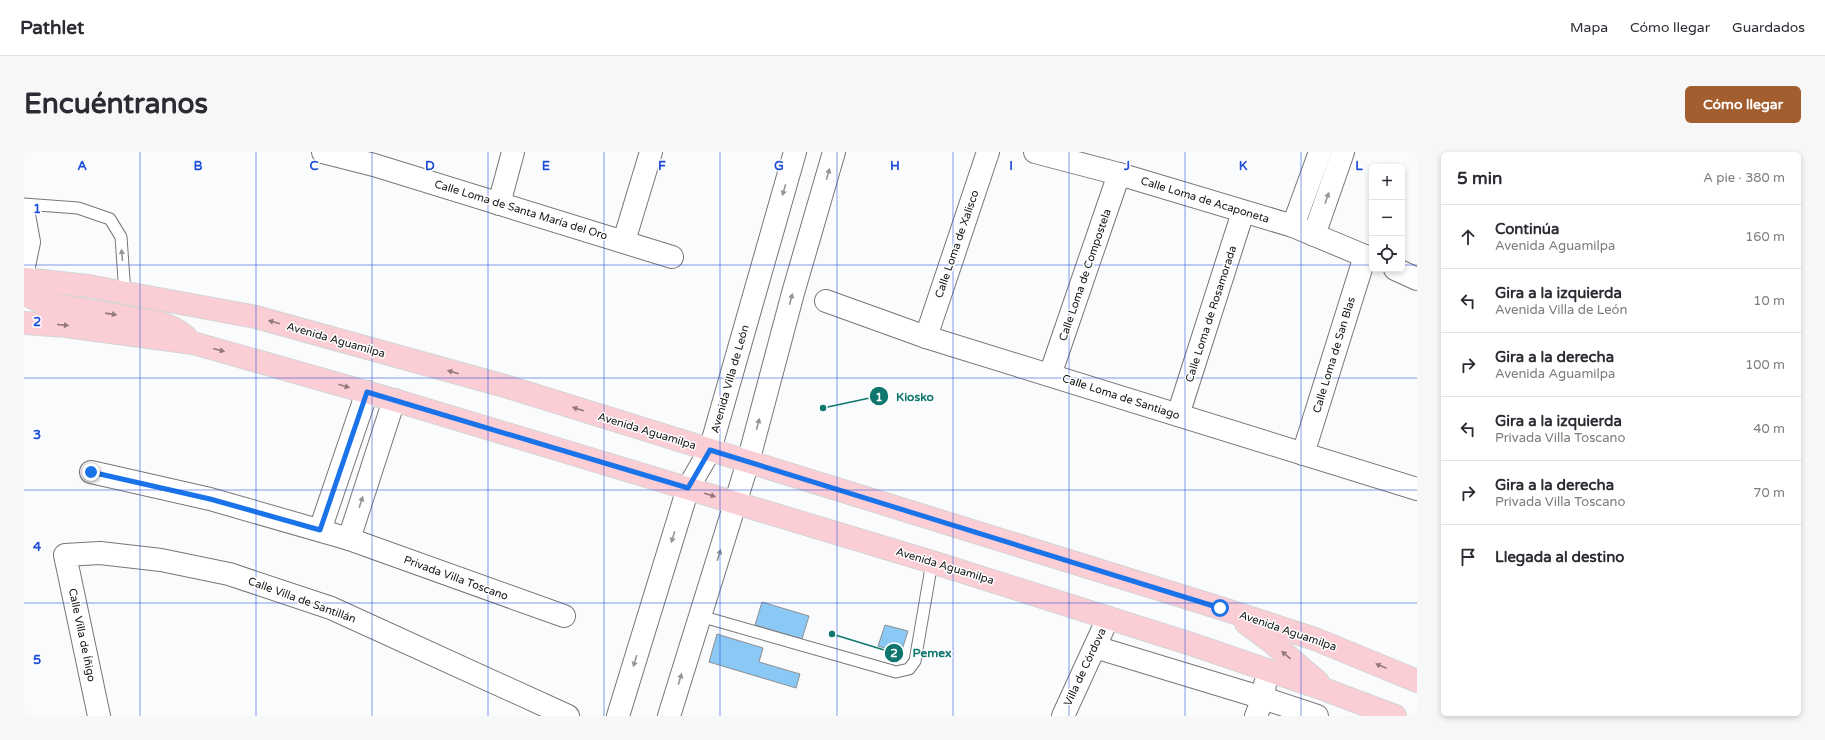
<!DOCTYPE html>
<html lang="es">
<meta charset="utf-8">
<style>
body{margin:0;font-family:"Varela Round",sans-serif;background:#f7f7f7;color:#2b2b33}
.controls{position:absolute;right:12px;top:12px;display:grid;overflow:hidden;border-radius:6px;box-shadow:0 2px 6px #0003}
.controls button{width:36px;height:36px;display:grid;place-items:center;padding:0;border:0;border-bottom:1px solid #e1e1e2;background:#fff;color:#2b2b33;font:20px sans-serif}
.stop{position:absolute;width:12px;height:12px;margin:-9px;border:3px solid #1a73e8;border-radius:50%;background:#fff}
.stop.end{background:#1a73e8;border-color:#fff;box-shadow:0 1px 4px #0008}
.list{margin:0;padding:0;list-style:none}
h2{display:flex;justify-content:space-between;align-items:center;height:52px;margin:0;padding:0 16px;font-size:17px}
h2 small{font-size:13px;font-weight:400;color:#7c7c81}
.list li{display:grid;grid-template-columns:26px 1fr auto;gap:12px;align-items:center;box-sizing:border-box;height:64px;padding:0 16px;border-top:1px solid #e1e1e2}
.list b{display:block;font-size:15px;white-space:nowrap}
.list p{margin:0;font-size:13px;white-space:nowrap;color:#7c7c81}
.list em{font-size:13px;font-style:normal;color:#7c7c81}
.icon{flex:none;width:22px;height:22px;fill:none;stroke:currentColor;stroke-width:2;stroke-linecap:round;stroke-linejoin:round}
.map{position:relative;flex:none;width:1393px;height:564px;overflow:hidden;border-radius:6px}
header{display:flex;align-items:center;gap:24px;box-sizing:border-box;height:56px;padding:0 20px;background:#fff;border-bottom:1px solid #e1e1e2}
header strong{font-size:19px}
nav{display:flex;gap:22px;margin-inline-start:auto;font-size:14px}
.intro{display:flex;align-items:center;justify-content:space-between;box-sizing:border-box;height:96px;padding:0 24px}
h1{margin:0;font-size:28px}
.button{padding:10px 18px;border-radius:6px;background:#a25e2e;color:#fff;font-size:14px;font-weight:700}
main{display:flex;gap:24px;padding:0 24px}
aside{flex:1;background:#fff;border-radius:6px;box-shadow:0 2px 6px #0003}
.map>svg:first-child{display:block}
</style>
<header>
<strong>Pathlet</strong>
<nav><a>Mapa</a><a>Cómo llegar</a><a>Guardados</a></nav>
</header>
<div class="intro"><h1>Encuéntranos</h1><a class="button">Cómo llegar</a></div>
<main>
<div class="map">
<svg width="1393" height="564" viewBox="0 0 1393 564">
<rect width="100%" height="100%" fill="#fafbfc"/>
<!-- building -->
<g fill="#8ac9f5" stroke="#8e8f90">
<path d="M 738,450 L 785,464 L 778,487 L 731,473 Z"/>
<path d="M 861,473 L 884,479 L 877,501 L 854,494 Z"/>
<path d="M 693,482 L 739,496 L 735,510 L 776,522 L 772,536 L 685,510 Z"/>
</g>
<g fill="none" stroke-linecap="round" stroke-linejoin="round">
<defs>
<g id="service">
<path d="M 0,52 L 54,56 L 86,67 L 97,85 L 101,142"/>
<path d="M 676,464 L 872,520 L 885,517 L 891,509 L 908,410"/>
</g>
<g id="minor">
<path d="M 299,0 L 350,13 L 648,105"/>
<path d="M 1011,0 L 1095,22 L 1269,74 L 1348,107"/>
<path d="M 475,52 L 489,0"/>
<path d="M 0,63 L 5,90 L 0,114"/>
<path d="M 1269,74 L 1296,0"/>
<path d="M 1290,83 L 1319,0"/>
<path d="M 600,89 L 627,0"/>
<path d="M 1371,117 L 1393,127"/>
<path d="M 802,149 L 902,185 L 1393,337"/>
<path d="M 902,185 L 964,0"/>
<path d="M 1026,223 L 1095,22"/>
<path d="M 1154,263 L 1219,60"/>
<path d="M 686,298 L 771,0"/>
<path d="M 1279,302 L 1341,104"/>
<path d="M 724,310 L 769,141 L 810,0"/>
<path d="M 67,320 L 186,347 L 325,387 L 540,464"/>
<path d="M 296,378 L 343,240"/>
<path d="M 325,387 L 370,248"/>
<path d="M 1071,495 L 1239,546 L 1293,564"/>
<path d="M 75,564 L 41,403 L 76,401 L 137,408 L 205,422 L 307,456 L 544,564"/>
<path d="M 1039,564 L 1084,466"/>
<path d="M 1232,564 L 1239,546 L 1241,532"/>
</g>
<g id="tertiary">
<path d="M 594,564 L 664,336 L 686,298"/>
<path d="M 645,564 L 724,310"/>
</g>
<g id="primary">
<path d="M 0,127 L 64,134 L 232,165 L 484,235 L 1196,456 L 1291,487 L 1393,529"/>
<path d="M 0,135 L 7,145 L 20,151 L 133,170 C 144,173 153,177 162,185"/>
<path d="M 0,171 L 42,174 L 169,191 L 370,248 L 908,410 L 1167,492 L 1302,538 L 1371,564"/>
<path d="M 1222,471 L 1245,488 L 1294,530"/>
</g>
</defs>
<!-- service casing -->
<use href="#service" stroke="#767778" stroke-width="13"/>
<!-- minor casing -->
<use href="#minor" stroke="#767778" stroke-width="24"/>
<!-- tertiary casing -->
<use href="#tertiary" stroke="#767778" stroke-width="24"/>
<!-- primary casing -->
<use href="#primary" stroke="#d4d5d5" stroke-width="24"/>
<!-- service -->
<use href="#service" stroke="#fff" stroke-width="11"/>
<!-- minor -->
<use href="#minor" stroke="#fff" stroke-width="22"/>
<!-- tertiary -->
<use href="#tertiary" stroke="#fff" stroke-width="22"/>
<!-- primary -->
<use href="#primary" stroke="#fbcdd4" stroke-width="22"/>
</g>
<!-- one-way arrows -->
<defs><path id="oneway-solid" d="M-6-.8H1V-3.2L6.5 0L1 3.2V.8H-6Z"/></defs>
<g fill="#949595">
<use href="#oneway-solid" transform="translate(804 22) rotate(-74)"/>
<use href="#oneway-solid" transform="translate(760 38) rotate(106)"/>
<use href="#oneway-solid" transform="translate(1303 46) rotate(-71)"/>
<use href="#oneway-solid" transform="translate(98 103) rotate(-95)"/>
<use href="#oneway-solid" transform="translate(767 147) rotate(-75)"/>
<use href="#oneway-solid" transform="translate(734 272) rotate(-75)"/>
<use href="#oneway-solid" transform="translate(337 350) rotate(-72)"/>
<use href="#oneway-solid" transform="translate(649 385) rotate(107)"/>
<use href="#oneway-solid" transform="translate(695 403) rotate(-73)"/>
<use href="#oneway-solid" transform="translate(611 509) rotate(107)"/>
<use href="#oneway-solid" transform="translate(656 527) rotate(-73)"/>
</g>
<g fill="#92797d">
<use href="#oneway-solid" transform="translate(87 162) rotate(8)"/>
<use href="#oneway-solid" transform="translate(250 170) rotate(-164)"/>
<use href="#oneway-solid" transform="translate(39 173) rotate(5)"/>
<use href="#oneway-solid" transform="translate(195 198) rotate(15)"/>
<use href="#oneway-solid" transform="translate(429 220) rotate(-164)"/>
<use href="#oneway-solid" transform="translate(320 234) rotate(16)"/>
<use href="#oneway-solid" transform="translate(554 257) rotate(-163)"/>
<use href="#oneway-solid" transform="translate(686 343) rotate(17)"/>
<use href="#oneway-solid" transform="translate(1262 503) rotate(-139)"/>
<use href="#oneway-solid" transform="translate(1357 514) rotate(-157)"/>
</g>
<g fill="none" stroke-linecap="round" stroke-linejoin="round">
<!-- route -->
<path stroke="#1a73e8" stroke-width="5" d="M 67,320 L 186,347 L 296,378 L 343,240 L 664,336 L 686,298 L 1196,456"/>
</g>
<!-- grid -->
<path fill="none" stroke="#1d4ed8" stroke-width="1" stroke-opacity="0.55" d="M 116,0 L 116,564M 232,0 L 232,564M 348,0 L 348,564M 464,0 L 464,564M 580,0 L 580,564M 696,0 L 696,564M 813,0 L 813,564M 929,0 L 929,564M 1045,0 L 1045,564M 1161,0 L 1161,564M 1277,0 L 1277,564M 0,113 L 1348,113M 1378,113 L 1393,113M 0,226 L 1393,226M 0,338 L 1393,338M 0,451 L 1393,451"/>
<g text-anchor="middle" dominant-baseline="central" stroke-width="3" stroke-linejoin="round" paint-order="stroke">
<!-- street labels -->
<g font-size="11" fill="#121313" stroke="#fff">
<text transform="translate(1181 48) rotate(17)">Calle Loma de Acaponeta</text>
<text transform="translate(497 58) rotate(17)">Calle Loma de Santa María del Oro</text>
<text transform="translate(933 92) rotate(-71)">Calle Loma de Xalisco</text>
<text transform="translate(1061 123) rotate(-71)">Calle Loma de Compostela</text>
<text transform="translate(1187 162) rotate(-72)">Calle Loma de Rosamorada</text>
<text transform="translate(312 188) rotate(16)">Avenida Aguamilpa</text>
<text transform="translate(1310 203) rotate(-73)">Calle Loma de San Blas</text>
<text transform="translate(706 227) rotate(-74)">Avenida Villa de León</text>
<text transform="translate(1097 245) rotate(18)">Calle Loma de Santiago</text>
<text transform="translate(623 279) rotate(17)">Avenida Aguamilpa</text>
<text transform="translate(921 414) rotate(17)">Avenida Aguamilpa</text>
<text transform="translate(432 426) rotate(20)">Privada Villa Toscano</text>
<text transform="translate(278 448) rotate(20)">Calle Villa de Santillán</text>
<text transform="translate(1264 479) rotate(19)">Avenida Aguamilpa</text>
<text transform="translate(58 483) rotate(78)">Calle Villa de Íñigo</text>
<text transform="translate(1061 515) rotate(-65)">Villa de Córdova</text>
</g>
</g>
<g font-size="13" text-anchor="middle" font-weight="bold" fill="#1d4ed8" stroke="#fff" stroke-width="3" stroke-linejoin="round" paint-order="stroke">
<text x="58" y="18">A</text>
<text x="174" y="18">B</text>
<text x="290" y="18">C</text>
<text x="406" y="18">D</text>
<text x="522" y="18">E</text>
<text x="638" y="18">F</text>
<text x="755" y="18">G</text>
<text x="871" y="18">H</text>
<text x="987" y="18">I</text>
<text x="1103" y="18">J</text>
<text x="1219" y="18">K</text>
<text x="1335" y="18">L</text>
<text x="13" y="61">1</text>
<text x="13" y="174">2</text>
<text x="13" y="287">3</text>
<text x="13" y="399">4</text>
<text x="13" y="512">5</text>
</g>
<!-- callouts -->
<path fill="none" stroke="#0f766e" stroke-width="1.5" d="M799 256L855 244M808 482L870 501"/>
<g fill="#0f766e" stroke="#fff" stroke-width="1.5">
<circle cx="799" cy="256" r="4"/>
<circle cx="808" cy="482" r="4"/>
<circle cx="855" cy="244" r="10"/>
<circle cx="870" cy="501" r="10"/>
</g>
<g font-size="12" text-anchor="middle" font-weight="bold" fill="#fff">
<text x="855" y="249">1</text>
<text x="870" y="505">2</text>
</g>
<g font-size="12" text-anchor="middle" font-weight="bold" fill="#0f766e" stroke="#fff" stroke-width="3" stroke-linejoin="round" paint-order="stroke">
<text x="891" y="249">Kiosko</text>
<text x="908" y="505">Pemex</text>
</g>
</svg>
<div class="controls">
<button>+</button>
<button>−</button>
<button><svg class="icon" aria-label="locate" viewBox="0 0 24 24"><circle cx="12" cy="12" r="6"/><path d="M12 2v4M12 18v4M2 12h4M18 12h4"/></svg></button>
</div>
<div class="stop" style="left:1196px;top:456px"></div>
<div class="stop end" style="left:67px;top:320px"></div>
</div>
<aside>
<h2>5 min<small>A pie · 380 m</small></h2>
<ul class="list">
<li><svg class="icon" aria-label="ahead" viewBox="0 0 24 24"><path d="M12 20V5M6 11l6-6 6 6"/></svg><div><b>Continúa</b><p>Avenida Aguamilpa</p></div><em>160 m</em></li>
<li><svg class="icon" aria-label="left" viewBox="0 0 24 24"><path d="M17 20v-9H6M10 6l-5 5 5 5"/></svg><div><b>Gira a la izquierda</b><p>Avenida Villa de León</p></div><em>10 m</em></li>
<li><svg class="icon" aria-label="right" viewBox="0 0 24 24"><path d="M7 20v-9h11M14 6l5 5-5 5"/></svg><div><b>Gira a la derecha</b><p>Avenida Aguamilpa</p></div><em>100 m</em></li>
<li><svg class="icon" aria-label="left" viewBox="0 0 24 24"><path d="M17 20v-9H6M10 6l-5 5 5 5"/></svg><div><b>Gira a la izquierda</b><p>Privada Villa Toscano</p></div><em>40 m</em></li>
<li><svg class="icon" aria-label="right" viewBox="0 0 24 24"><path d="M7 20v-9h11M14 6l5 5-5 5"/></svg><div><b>Gira a la derecha</b><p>Privada Villa Toscano</p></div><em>70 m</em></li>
<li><svg class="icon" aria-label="arrive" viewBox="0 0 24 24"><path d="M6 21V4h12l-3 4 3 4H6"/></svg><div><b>Llegada al destino</b></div></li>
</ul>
</aside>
</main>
